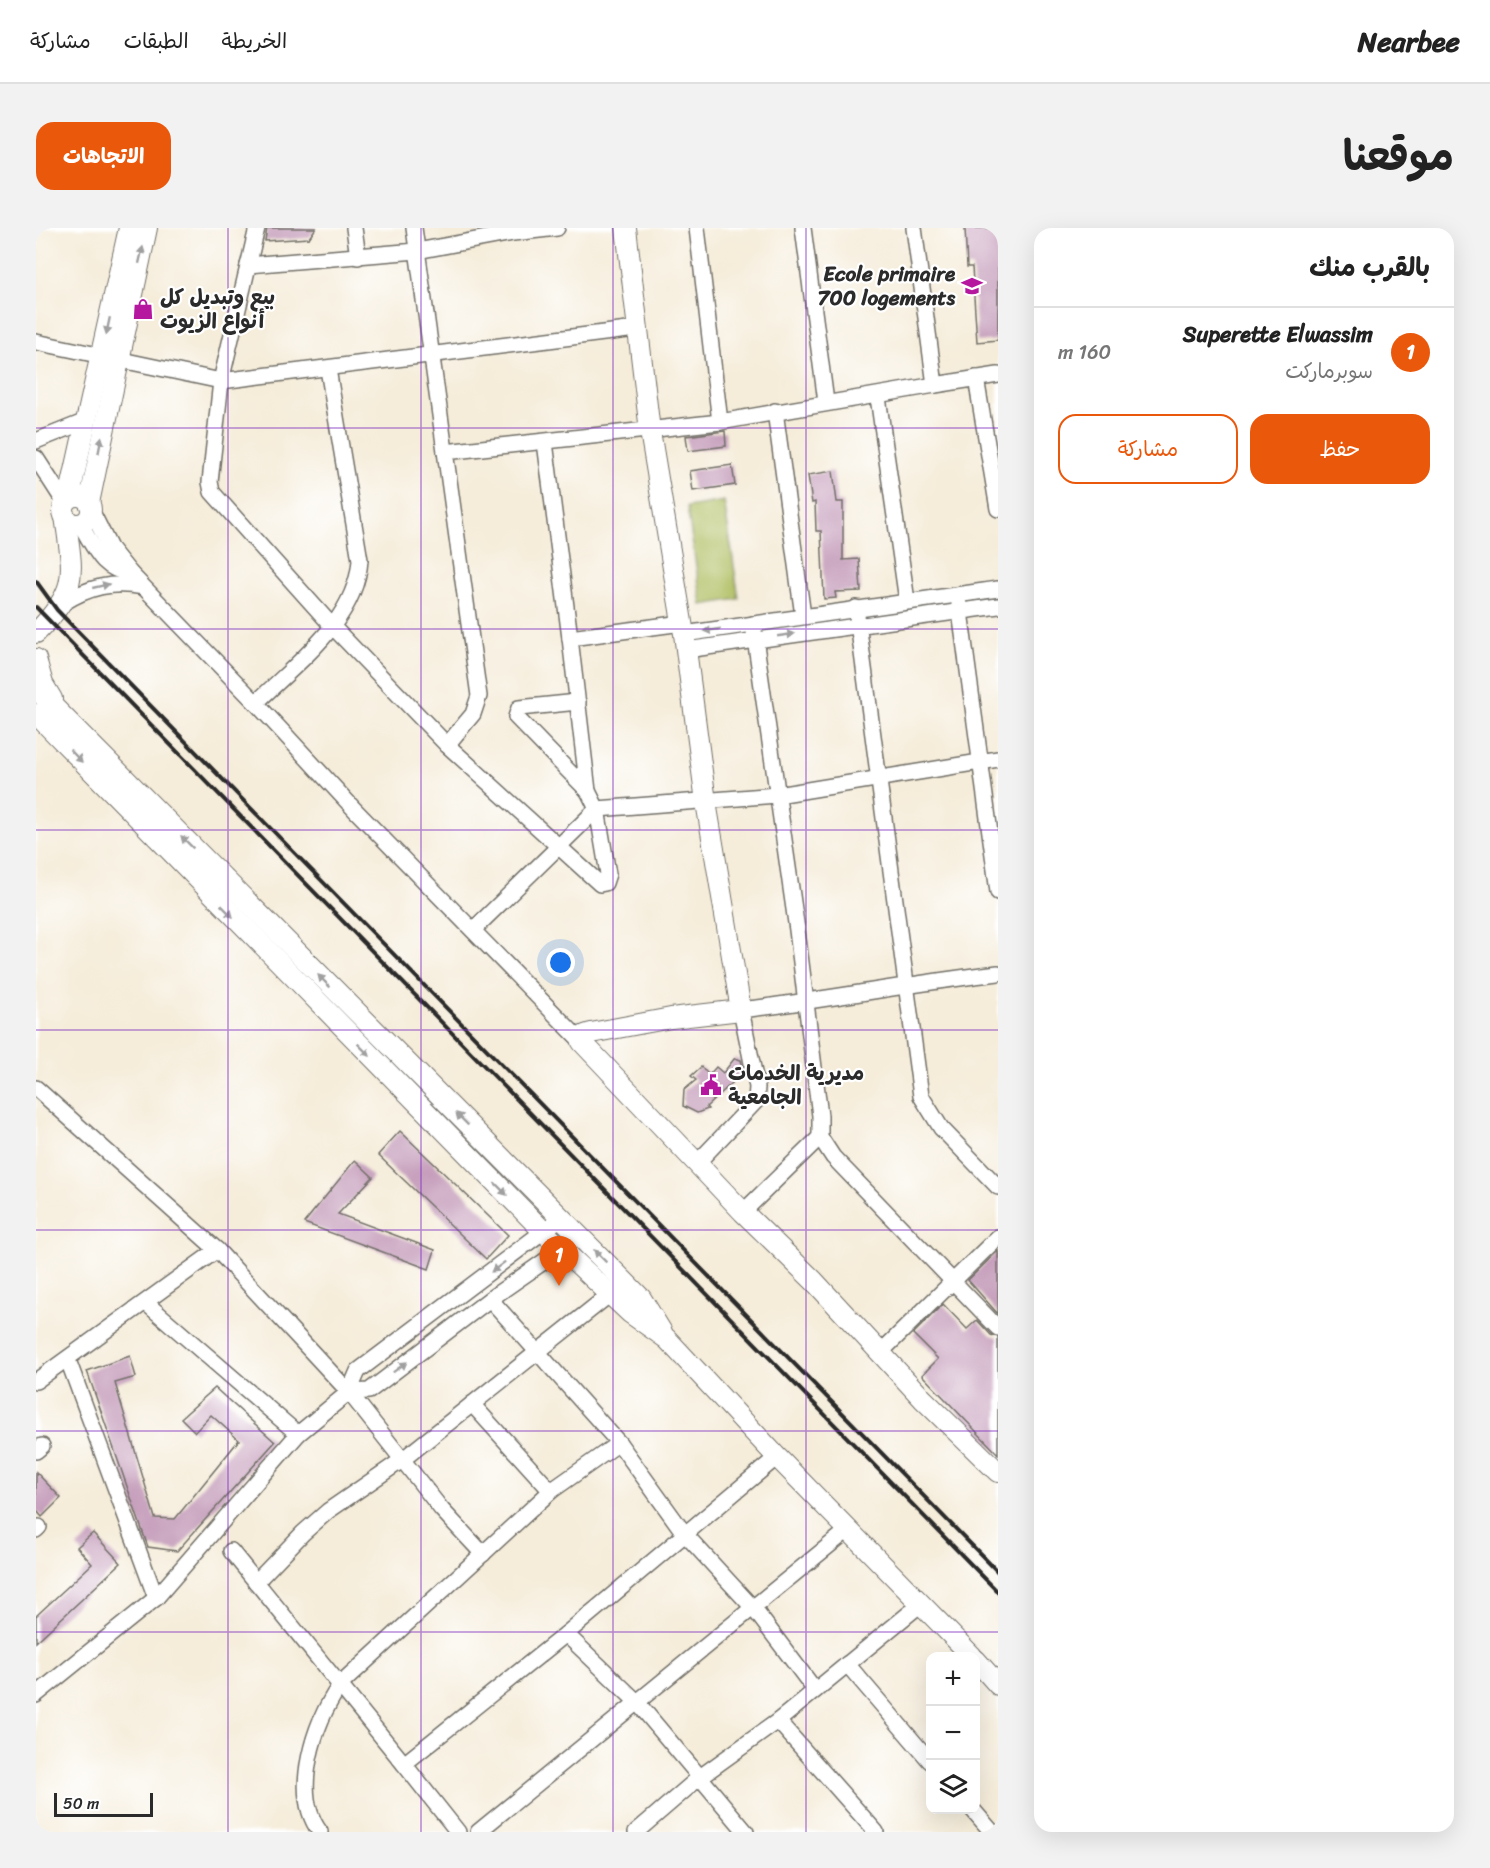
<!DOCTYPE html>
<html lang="ar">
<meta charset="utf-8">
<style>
body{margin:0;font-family:Sriracha,"Playpen Sans Arabic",sans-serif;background:#f2f2f2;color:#222;direction:rtl}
.controls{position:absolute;right:18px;bottom:18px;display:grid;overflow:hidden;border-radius:12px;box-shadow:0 6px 24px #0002}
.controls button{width:54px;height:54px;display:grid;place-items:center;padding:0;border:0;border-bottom:2px solid #e0e0e0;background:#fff;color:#222;font:30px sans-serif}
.scale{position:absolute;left:18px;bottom:15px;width:99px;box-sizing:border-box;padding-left:6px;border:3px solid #2b2b2b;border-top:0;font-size:16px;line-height:21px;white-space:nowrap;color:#2b2b2b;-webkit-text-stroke:4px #fff;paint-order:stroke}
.you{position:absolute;left:525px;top:735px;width:21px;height:21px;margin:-15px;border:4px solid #fff;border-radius:50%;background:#1a73e8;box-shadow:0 0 0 9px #1a73e833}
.badge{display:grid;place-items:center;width:39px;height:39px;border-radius:50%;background:#ea580c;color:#fff;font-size:20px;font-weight:700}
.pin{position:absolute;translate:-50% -50px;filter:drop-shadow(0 2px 3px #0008)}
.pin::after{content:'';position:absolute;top:32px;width:21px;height:18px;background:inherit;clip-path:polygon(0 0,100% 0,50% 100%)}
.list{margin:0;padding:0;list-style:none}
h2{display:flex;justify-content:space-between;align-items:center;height:78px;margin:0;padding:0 24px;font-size:26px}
h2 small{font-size:20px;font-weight:400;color:#767676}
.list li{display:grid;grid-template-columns:39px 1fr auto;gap:18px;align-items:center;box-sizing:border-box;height:90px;padding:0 24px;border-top:2px solid #e0e0e0}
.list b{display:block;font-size:22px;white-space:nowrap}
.list p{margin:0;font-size:20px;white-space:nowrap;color:#767676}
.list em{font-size:20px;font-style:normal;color:#767676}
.actions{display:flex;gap:12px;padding:18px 24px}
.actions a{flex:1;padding:14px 0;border:2px solid #ea580c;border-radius:18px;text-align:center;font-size:21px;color:#ea580c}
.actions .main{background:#ea580c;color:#fff}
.icon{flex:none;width:33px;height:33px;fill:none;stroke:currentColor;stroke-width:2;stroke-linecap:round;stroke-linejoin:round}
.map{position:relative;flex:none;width:962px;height:1604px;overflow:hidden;direction:ltr;border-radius:18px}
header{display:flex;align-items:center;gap:36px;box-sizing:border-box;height:84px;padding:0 30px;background:#fff;border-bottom:2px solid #e0e0e0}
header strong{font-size:28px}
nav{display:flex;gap:33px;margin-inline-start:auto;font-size:21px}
.intro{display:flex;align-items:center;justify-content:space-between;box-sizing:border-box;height:144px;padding:0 36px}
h1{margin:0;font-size:42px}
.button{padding:15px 27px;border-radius:18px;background:#ea580c;color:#fff;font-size:21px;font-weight:700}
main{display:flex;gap:36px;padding:0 36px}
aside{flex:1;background:#fff;border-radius:18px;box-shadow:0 6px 24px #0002}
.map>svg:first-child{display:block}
</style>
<header>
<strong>Nearbee</strong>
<nav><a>الخريطة</a><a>الطبقات</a><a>مشاركة</a></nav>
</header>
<div class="intro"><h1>موقعنا</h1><a class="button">الاتجاهات</a></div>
<main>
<aside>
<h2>بالقرب منك<small></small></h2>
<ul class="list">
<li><span class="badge">1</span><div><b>Superette Elwassim</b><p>سوبرماركت</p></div><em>160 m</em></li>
</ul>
<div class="actions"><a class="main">حفظ</a><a>مشاركة</a></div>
</aside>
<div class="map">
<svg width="962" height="1604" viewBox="0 0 962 1604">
<rect width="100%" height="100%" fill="#fff"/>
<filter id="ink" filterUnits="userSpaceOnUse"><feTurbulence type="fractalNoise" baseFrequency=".0167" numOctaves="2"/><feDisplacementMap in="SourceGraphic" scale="12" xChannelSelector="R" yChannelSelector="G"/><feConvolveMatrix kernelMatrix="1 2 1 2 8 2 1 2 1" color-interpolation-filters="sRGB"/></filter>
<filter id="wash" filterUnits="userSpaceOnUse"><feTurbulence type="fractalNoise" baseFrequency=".008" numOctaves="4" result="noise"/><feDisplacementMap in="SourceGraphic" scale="24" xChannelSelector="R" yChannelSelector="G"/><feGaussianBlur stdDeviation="1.35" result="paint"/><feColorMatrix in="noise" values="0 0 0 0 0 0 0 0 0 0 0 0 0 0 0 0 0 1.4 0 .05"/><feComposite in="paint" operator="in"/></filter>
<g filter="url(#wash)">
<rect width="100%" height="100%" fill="#f5ecd9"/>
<!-- green -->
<path fill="#aebd5f" stroke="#6c7445" stroke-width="1.5" d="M 688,273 L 703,371 L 666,377 L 651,279 Z"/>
<g id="blocks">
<!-- building -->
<g fill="#c69fbc">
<path d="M 231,0 L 280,0 L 273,10 L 229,13 Z"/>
<path d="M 929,0 L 962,0 L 962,112 L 941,114 L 936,39 L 931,39 Z"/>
<path d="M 689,203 L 690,218 L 652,223 L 650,208 Z"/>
<path d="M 696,237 L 699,257 L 657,263 L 654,243 Z"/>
<path d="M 797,243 L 801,274 L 807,274 L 807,332 L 823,331 L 825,363 L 799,364 L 800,370 L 788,371 L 785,303 L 780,303 L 779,274 L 776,275 L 772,247 Z"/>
<path d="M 699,830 L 705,832 L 708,844 L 670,879 L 672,881 L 661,885 L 647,878 L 648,862 L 660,852 L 655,848 L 665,839 L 673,847 L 680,839 L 687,845 Z"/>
<path d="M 364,903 L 472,1007 L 450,1031 L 342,927 Z"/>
<path d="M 319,932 L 337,949 L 302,986 L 399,1022 L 393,1041 L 268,995 Z"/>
<path d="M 962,1023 L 962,1086 L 932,1052 Z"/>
<path d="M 907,1076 L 931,1101 L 941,1092 L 955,1107 L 962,1109 L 962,1226 L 886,1147 L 902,1131 L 877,1106 Z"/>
<path d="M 94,1128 L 100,1149 L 79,1155 L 119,1290 L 139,1291 L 203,1212 L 175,1187 L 159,1204 L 145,1190 L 179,1160 L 239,1214 L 141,1323 L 112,1319 L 51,1143 Z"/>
<path d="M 0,1244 L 25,1270 L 6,1289 L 0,1282 Z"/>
<path d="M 57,1305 L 85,1335 L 0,1414 L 0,1388 L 56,1336 L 41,1319 Z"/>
</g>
</g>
</g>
<g filter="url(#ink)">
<use href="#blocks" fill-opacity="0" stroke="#726f68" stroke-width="1.5"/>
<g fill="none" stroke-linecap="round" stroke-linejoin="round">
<defs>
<g id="minor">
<path d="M 221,0 L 185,153 L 174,254 L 176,264 L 297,399 L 411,517 L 564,656 L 569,655 L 572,646 L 561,581 L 552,563 L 534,410 L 646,395"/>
<path d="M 318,0 L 322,29"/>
<path d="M 378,0 L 443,468 L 437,486 L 411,517"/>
<path d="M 661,0 L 684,194"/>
<path d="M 767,0 L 790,174"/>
<path d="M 878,0 L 899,157 L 962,147"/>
<path d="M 212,37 L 381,23 L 477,5 L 521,0"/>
<path d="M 0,114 L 185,153 L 600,101"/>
<path d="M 940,150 L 962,281"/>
<path d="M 842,169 L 871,373"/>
<path d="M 739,183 L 767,388"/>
<path d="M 0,213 L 50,193"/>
<path d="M 509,214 L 534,410"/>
<path d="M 409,224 L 684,194 L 899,157"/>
<path d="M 0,230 L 29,275"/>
<path d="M 55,282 L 74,320 L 94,345 L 220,475 L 319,582 L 546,814"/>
<path d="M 44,296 C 58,318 65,342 94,345"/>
<path d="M 27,375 C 53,359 76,353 107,359"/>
<path d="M 923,376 L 962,664"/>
<path d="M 820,380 L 885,868 L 905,900 L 962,959"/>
<path d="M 717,396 L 761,702 L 784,888 L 784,909 L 797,929 L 962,1100"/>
<path d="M 648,406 L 962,361"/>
<path d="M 650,422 L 962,378"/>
<path d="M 542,474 L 483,480 L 480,489 L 552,563"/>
<path d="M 220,475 C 260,435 320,393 324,332 L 292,141"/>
<path d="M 437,702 L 561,581 L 741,567 L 962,531"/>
<path d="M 0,860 L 181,1022 L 313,1164 L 406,1282 L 447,1326"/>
<path d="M 662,934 L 720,873 L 721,859 L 705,782 C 791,772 876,755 962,745"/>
<path d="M 707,984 L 784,909"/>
<path d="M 454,1071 L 583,1215"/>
<path d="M 110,1075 L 262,1206"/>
<path d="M 844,1125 L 962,1009"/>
<path d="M 32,1132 L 120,1370"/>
<path d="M 0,1153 L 181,1022"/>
<path d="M 313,1164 L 333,1163 L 454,1071 L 526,1021 L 541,1005"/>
<path d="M 436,1176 L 515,1263"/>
<path d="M 0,1223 L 6,1218"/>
<path d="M 0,1302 L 3,1299"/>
<path d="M 195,1323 L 368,1536"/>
<path d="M 220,1354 L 267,1305 L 292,1283 L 366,1232 L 573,1067"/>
<path d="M 530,1406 L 600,1473 L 710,1604"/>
<path d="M 811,1436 L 894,1533"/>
<path d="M 0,1467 L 120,1370 L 262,1206 L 313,1164 L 322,1143 L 525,990"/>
<path d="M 742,1493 L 840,1604"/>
<path d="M 937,1582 L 956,1604"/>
<path d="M 284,1604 C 254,1564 279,1494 304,1457 L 515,1263 L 583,1215 L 648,1305 L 718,1381 L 779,1462"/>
<path d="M 422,1604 L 368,1536 L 530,1406 L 741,1229"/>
<path d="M 442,1604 L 812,1302"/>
<path d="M 600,1604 L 664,1549 L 742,1493 L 886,1375"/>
</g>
<g id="tertiary">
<path d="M 590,0 L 614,203 L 648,406 L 670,574 L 705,782 L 635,790 L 555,805 L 549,807 L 546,814 L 707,984 L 778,1053 L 887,1171 L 962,1244"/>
<circle cx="41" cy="282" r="14"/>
<path d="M 33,270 L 93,0"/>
<path d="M 53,275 L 111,0"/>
<path d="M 0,405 C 44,360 37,347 29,288"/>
<path d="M 0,431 L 7,456 L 16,471"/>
<path d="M 0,461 L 605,1070 L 626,1104"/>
<path d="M 0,486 L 509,1005 L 594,1085 L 631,1111 L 741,1229 L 936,1428"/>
<path d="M 940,1432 L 962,1457"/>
</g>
</defs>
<!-- minor casing -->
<use href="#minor" stroke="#726f68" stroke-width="18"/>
<!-- tertiary casing -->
<use href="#tertiary" stroke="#726f68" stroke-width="22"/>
<!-- minor -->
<use href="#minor" stroke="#fff" stroke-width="15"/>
<!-- tertiary -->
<use href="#tertiary" stroke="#fff" stroke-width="20"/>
<!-- rail -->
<g stroke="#2b2b2b" stroke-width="4">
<path d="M 0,353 L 21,382 L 962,1344"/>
<path d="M 0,379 L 962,1364"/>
</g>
</g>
<!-- one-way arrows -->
<defs><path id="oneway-solid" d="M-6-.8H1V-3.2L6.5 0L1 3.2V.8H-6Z" transform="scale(1.5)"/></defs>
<g fill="#a0a0a0">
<use href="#oneway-solid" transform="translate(105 27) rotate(-77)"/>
<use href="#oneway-solid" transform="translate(72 98) rotate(102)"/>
<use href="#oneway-solid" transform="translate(64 217) rotate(-79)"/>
<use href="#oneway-solid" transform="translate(65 358) rotate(-13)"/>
<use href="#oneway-solid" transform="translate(676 402) rotate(172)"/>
<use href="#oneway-solid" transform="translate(750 407) rotate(-8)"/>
<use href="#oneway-solid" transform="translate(40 528) rotate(46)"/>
<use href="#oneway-solid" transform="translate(151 614) rotate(-135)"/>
<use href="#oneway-solid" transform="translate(191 683) rotate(45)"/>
<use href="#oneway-solid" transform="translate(288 753) rotate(-135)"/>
<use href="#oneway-solid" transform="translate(328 822) rotate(45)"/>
<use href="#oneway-solid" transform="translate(426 891) rotate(-135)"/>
<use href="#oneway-solid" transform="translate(465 961) rotate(45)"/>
<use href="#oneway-solid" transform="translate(564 1028) rotate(-135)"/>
<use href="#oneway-solid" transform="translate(462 1039) rotate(143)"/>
<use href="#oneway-solid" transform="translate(364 1139) rotate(-37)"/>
</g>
</g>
<!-- grid -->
<path fill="none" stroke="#7b2cbf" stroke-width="1.5" stroke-opacity="0.55" d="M 192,0 L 192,1604M 385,0 L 385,1604M 577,0 L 577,1604M 770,0 L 770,1604M 0,200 L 962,200M 0,401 L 962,401M 0,602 L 962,602M 0,802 L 962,802M 0,1002 L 962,1002M 0,1203 L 962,1203M 0,1404 L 962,1404"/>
<!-- icons -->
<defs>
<symbol id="school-bare" viewBox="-9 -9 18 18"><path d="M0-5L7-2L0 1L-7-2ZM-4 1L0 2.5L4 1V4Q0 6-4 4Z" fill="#b5179e" stroke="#fff" stroke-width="2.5" paint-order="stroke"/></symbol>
<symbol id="shop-bare" viewBox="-9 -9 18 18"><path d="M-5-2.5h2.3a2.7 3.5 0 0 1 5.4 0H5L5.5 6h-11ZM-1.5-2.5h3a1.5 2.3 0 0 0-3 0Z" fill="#b5179e" stroke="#fff" stroke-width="2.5" paint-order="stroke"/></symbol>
<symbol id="civic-bare" viewBox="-9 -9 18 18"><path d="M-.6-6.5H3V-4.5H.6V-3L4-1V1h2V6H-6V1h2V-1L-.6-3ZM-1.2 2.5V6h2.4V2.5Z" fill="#b5179e" stroke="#fff" stroke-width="2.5" paint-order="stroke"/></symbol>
</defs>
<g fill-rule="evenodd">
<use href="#school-bare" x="921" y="43" width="30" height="30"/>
<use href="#shop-bare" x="92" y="66" width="30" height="30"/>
<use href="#civic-bare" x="660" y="842" width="30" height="30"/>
</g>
<g text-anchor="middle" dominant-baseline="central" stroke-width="4.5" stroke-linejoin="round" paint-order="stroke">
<!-- poi labels -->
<g font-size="21" font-weight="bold" fill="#2b2b2b" stroke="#fff" text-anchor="start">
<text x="919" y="46" text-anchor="end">Ecole primaire<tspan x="919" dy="24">700 logements</tspan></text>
<text x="124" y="69">بيع وتبديل كل<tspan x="124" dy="24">أنواع الزيوت</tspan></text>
<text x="692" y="845">مديرية الخدمات<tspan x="692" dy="24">الجامعية</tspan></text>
</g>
</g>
</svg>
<div class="controls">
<button>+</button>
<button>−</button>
<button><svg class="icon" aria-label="layers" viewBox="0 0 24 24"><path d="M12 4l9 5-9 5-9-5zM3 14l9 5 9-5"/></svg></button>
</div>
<div class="scale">50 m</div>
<div class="you"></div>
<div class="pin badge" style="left:523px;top:1058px">1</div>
</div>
</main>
